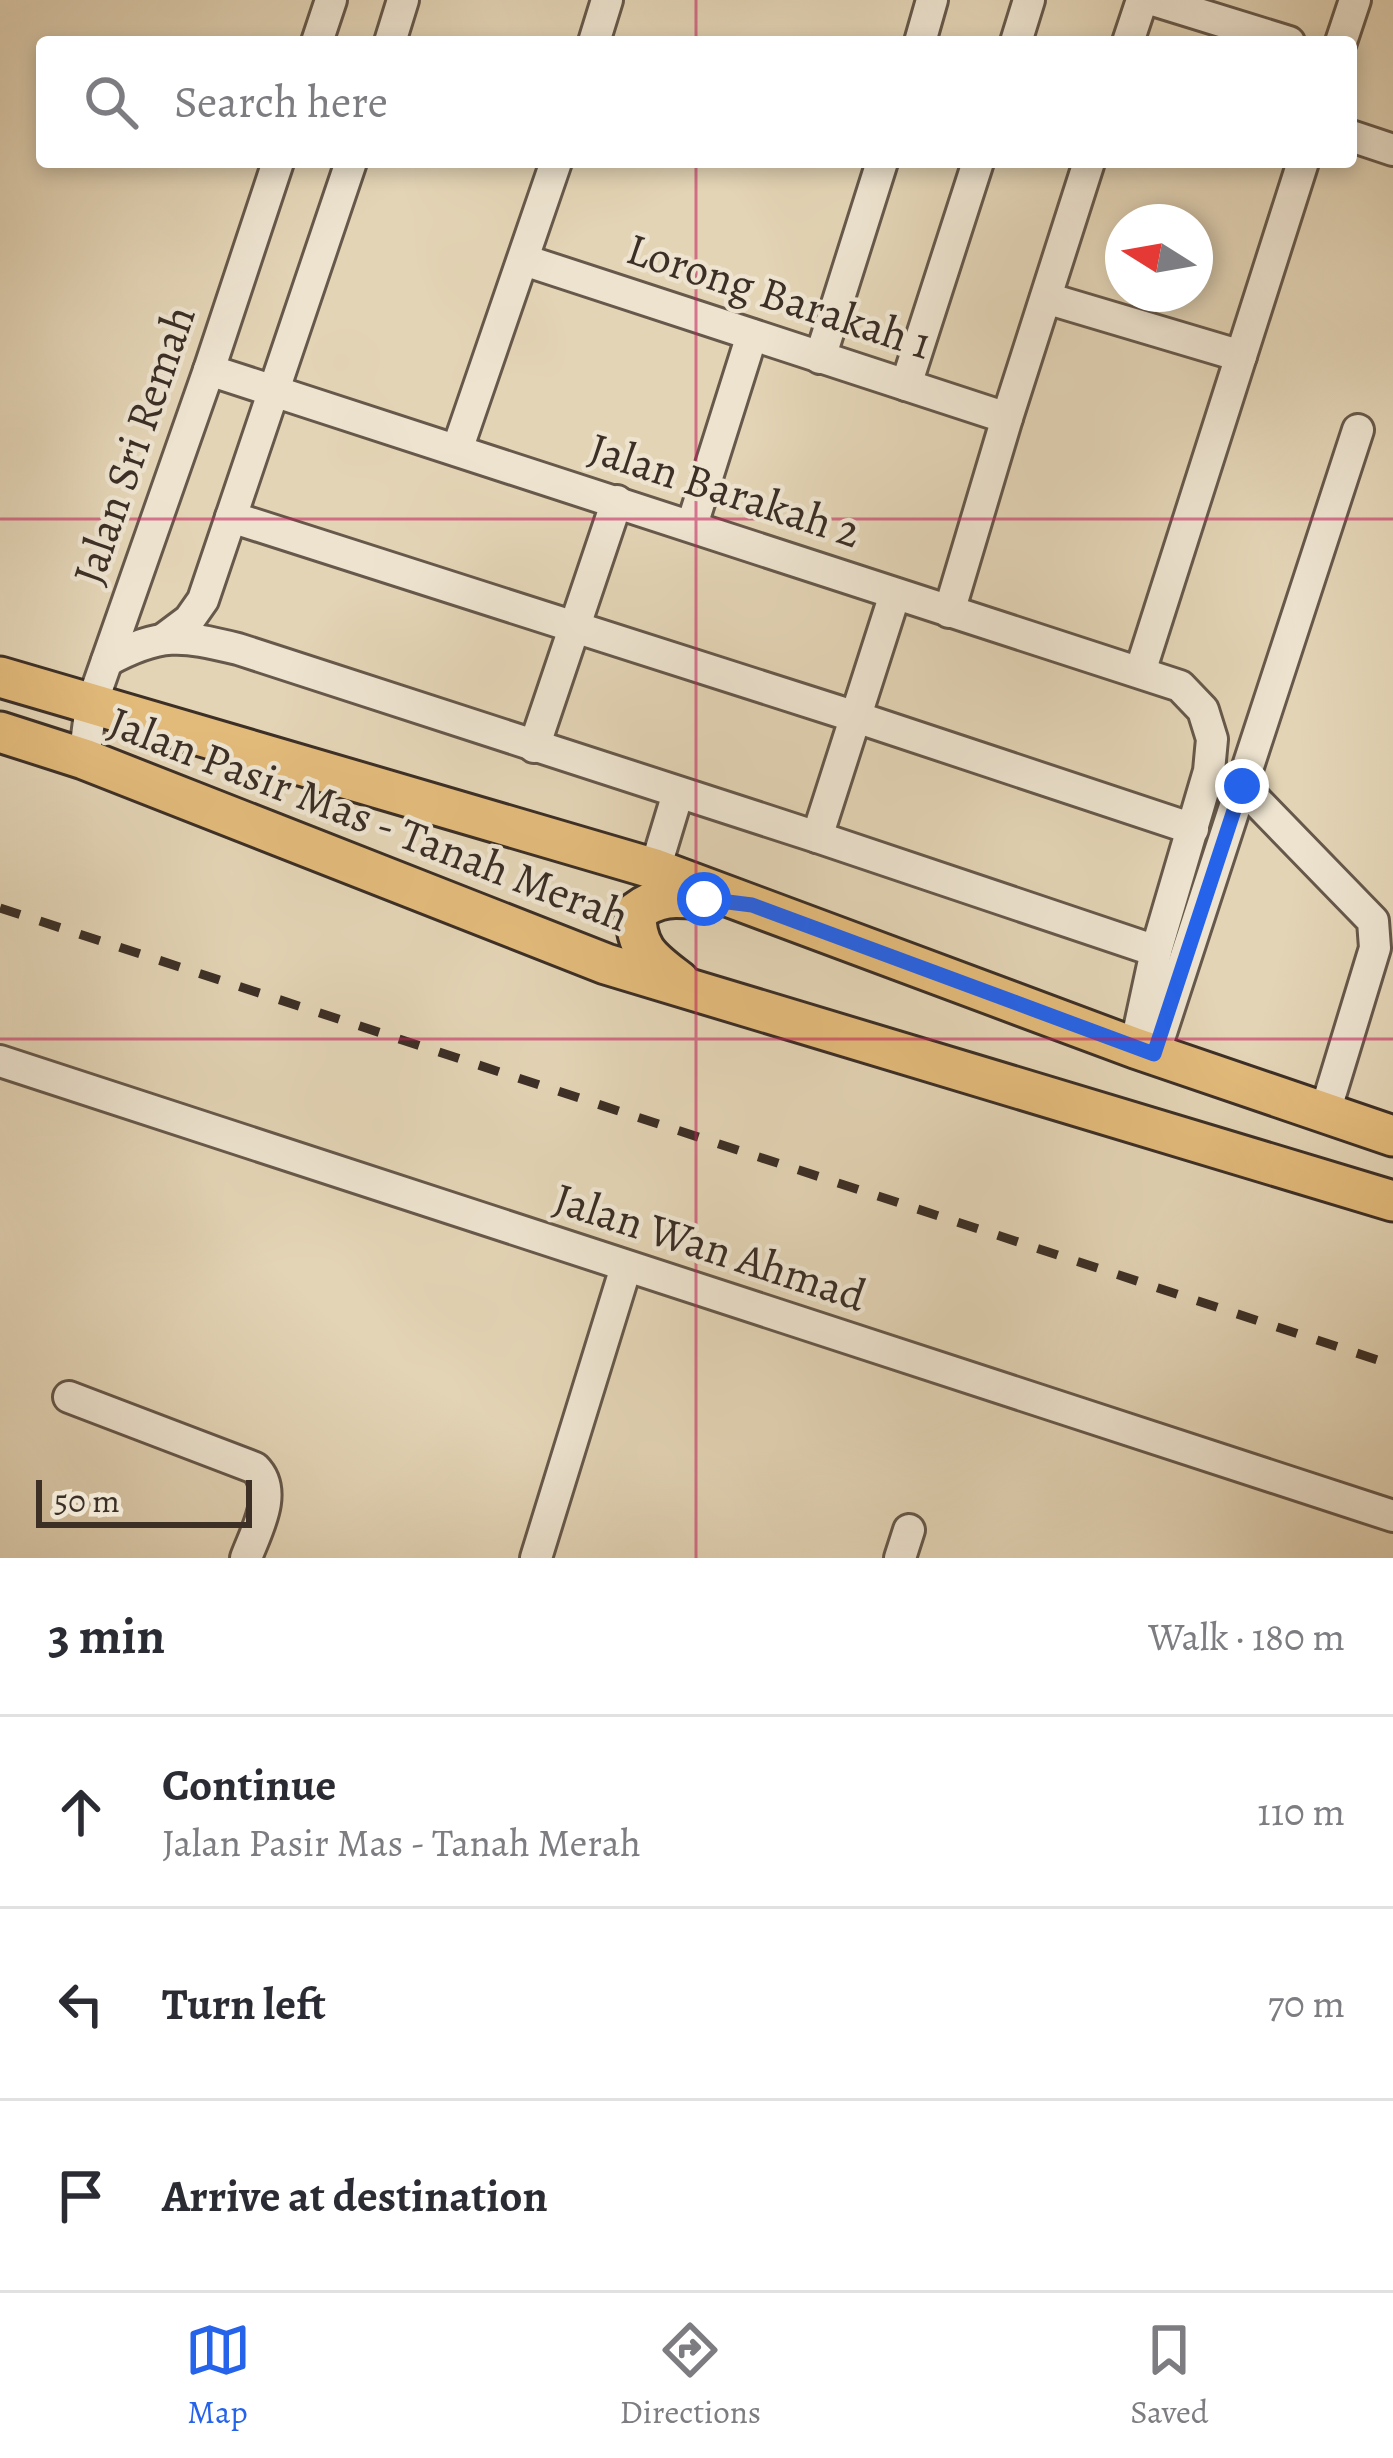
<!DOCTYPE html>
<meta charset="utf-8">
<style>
body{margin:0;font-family:Alegreya,serif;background:#f7f7f7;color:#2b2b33}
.compass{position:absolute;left:1105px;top:204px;width:108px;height:108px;border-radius:50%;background:#fff;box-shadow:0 6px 18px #0003;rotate:281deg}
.scale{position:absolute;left:36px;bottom:30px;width:216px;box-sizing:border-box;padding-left:12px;border:6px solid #3c2f26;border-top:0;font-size:33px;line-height:42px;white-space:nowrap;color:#3c2f26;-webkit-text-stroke:9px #ede3cf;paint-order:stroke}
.stop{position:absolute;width:36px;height:36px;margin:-27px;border:9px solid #2563eb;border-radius:50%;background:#fff}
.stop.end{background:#2563eb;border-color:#fff;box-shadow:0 3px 12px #0008}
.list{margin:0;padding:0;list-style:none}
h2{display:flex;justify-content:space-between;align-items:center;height:156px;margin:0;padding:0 48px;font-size:51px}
h2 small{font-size:39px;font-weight:400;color:#7c7c81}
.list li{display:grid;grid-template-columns:78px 1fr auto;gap:36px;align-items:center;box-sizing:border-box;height:192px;padding:0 48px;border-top:3px solid #e1e1e2}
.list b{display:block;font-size:45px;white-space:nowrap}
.list p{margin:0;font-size:39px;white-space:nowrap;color:#7c7c81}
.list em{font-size:39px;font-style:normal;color:#7c7c81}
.icon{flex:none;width:66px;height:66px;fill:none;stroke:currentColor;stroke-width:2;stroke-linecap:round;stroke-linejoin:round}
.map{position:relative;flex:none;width:1393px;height:1558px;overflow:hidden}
.search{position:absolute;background:#fff;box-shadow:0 6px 18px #0003;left:36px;right:36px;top:36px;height:132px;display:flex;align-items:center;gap:30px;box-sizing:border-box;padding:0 42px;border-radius:12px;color:#7c7c81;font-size:45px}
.sheet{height:732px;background:#fff}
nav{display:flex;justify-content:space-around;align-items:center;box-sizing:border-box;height:168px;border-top:3px solid #e1e1e2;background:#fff;font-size:33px;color:#7c7c81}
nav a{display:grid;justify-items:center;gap:6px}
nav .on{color:#2563eb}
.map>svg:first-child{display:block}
</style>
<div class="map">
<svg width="1393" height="1558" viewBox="0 0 1393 1558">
<rect width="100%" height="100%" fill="#e3d4b5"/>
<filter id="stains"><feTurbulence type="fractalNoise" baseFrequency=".00167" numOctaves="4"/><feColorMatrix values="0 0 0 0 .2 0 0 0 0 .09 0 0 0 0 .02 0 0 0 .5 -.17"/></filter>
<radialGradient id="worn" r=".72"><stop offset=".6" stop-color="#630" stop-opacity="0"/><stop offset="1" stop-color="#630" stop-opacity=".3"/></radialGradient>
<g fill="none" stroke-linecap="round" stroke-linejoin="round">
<defs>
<g id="minor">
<path d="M 1153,0 L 1289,42"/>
<path d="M 317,42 L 331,0"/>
<path d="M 390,42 L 403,0"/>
<path d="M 594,42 L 607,0"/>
<path d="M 920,42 L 932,0"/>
<path d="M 1016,42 L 1029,0"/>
<path d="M 1128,42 L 1142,0"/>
<path d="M 1341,42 L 1355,0"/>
<path d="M 1351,136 L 1393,150"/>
<path d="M 524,260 L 1007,418"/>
<path d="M 1046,298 L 1241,356"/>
<path d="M 820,358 L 882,162"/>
<path d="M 209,370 L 1180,686 L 1203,710 L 1212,739 L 1209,771 L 1156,951 L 1135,1048"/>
<path d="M 906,385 L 978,162"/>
<path d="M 457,450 L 556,162"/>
<path d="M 231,517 L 856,717 L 1193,829"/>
<path d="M 692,525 L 752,335"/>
<path d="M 949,612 L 1007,418 L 1089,162"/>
<path d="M 165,638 L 189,620 L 203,600 L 351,162"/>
<path d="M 107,661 C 160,632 181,635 238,649 L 817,837 L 1156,951"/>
<path d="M 1140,672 L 1303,162"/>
<path d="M 534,747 L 617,501"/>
<path d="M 84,759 L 91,706 L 209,370 L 278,162"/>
<path d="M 1242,786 L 1373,921 L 1375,948 L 1325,1112"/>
<path d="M 817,837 L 895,594"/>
<path d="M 655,869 L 678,793"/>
<path d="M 1154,1054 L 1358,430"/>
<path d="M 0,1061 L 1393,1516"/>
<path d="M 69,1397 L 255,1468 C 279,1492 256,1531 246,1558"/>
<path d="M 536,1558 L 626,1267"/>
<path d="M 900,1558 L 909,1530"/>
</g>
<g id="major">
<path d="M 0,677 L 655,869 L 1135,1048 L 1393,1136"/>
<path d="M 0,732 L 84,759 L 606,964 L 1393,1201"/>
<path d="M 679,981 C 652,960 635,950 636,912 C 661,893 678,897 708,900"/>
</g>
</defs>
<!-- minor casing -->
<use href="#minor" stroke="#66584a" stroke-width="36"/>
<!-- major casing -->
<use href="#major" stroke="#3c2f26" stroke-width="45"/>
<!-- minor -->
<use href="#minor" stroke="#ede3cf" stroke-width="30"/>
<!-- major -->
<use href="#major" stroke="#e2ba7a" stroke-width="39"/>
<!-- rail -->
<path stroke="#3c2f26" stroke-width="9" stroke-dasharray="21 21" stroke-linecap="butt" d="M 0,908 L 1393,1365"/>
</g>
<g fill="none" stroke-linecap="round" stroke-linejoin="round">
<!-- route -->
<path stroke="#2563eb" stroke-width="15" d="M 704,899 L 752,905 L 1154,1054 L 1242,786"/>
</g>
<!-- grid -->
<path fill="none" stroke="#c2185b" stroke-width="3" stroke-opacity="0.55" d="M 696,0 L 696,42M 696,162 L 696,1558M 0,519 L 1393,519M 0,1039 L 1393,1039"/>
<g text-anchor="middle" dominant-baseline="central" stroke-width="9" stroke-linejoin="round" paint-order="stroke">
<!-- street labels -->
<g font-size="45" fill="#3c2f26" stroke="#ede3cf">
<text transform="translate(779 296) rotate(18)">Lorong Barakah 1</text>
<text transform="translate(134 445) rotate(-71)">Jalan Sri Remah</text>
<text transform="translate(725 490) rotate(18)">Jalan Barakah 2</text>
<text transform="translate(369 819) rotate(21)">Jalan Pasir Mas - Tanah Merah</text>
<text transform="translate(710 1247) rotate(18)">Jalan Wan Ahmad</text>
</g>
</g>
<rect width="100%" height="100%" filter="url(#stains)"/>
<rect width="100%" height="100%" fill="url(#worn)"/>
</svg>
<svg class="compass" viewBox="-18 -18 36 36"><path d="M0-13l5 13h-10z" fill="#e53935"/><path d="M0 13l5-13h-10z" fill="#7c7c81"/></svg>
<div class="scale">50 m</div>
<div class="stop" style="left:704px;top:899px"></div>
<div class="stop end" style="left:1242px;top:786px"></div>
<div class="search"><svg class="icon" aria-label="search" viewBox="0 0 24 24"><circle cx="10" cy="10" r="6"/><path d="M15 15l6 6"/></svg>Search here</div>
</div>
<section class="sheet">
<h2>3 min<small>Walk · 180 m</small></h2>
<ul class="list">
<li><svg class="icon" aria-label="ahead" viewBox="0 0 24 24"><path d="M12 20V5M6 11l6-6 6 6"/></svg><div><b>Continue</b><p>Jalan Pasir Mas - Tanah Merah</p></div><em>110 m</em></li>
<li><svg class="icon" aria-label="left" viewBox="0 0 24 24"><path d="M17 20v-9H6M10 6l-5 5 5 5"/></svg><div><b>Turn left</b></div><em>70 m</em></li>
<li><svg class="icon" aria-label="arrive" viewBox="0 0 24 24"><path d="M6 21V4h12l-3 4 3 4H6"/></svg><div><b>Arrive at destination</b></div></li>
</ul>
</section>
<nav>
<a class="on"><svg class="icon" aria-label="map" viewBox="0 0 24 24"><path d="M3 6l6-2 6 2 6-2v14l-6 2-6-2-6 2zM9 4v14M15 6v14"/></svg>Map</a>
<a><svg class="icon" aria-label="directions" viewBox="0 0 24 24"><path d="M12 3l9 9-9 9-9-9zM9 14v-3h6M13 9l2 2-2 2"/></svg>Directions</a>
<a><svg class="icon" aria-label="saved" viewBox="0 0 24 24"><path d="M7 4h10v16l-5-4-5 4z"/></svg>Saved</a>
</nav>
